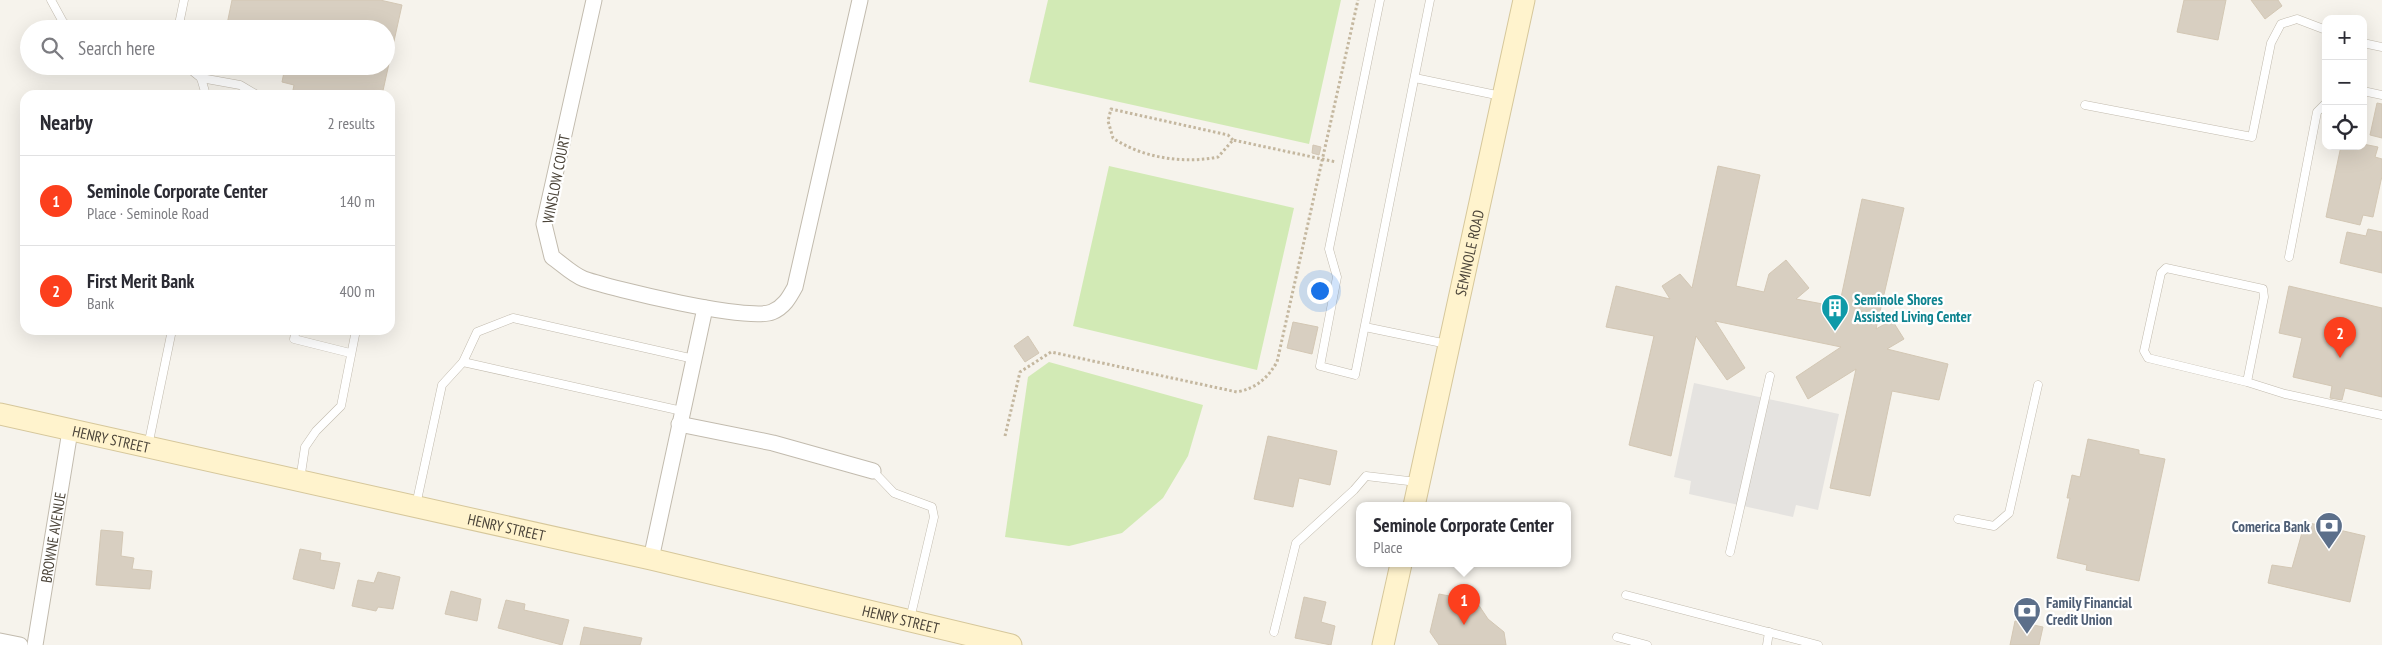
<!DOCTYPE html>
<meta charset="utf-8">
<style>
body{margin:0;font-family:"PT Sans Narrow",sans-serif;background:#f7f7f7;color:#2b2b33}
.controls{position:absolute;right:15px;top:15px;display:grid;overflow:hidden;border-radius:10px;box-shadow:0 5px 20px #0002}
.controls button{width:45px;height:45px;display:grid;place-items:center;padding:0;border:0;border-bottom:1px solid #e1e1e2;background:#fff;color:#2b2b33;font:25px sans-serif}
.you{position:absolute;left:1319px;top:290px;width:18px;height:18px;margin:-12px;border:4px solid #fff;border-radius:50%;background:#1a73e8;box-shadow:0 0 0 8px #1a73e833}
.badge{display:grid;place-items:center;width:32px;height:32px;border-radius:50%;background:#fc3f1d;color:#fff;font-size:16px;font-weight:700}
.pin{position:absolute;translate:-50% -41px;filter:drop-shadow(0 1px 2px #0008)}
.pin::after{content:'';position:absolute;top:26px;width:18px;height:15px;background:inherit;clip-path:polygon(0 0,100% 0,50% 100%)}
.popup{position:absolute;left:1356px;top:502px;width:215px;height:65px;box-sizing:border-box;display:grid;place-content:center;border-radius:10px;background:#fff;filter:drop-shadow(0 1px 4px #0005);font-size:16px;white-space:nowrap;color:#7c7c81}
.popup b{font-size:19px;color:#2b2b33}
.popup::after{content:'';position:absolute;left:50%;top:100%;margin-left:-10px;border:10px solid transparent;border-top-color:#fff}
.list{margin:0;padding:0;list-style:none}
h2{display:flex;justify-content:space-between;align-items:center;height:65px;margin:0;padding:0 20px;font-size:21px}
h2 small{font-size:16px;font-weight:400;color:#7c7c81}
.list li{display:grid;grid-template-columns:32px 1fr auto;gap:15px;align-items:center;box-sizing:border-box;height:90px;padding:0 20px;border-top:1px solid #e1e1e2}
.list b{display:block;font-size:19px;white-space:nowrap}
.list p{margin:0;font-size:16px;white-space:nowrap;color:#7c7c81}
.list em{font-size:16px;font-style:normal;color:#7c7c81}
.icon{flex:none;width:28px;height:28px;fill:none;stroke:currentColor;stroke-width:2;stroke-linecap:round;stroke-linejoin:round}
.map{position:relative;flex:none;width:2382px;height:645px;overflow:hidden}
.search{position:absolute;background:#fff;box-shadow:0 5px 20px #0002;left:20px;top:20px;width:375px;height:55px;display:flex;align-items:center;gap:12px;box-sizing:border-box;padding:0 18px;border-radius:28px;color:#7c7c81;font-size:19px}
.panel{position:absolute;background:#fff;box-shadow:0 5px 20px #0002;left:20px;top:90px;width:375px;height:245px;border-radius:15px}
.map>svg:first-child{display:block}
</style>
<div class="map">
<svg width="2382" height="645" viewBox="0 0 2382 645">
<rect width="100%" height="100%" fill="#f6f3ec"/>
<!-- green -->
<g fill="#d2eab5">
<path d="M 1048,0 L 1341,0 L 1309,144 L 1029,82 Z"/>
<path d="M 1109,166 L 1294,208 L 1257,370 L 1073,326 Z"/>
<path d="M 1049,362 L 1203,405 L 1188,456 L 1163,498 L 1122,533 L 1069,546 L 1005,537 L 1028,377 Z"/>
</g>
<!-- parking -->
<path fill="#e5e3e0" d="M 1694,383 L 1839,414 L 1818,510 L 1796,505 L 1793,517 L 1689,494 L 1691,481 L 1674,477 Z"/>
<!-- building -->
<g fill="#d8cfc1" stroke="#d3c7b4">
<path d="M 232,0 L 380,0 L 402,5 L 382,95 L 292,95 L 294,85 L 282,82 L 285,67 L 283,66 L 386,66 L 386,29 L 226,29 Z"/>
<path d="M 2184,0 L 2226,0 L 2218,40 L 2177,32 Z"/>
<path d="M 2251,0 L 2278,0 L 2282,6 L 2265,19 Z"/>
<path d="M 2377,103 L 2382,104 L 2382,138 L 2370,135 Z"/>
<path d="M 2363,144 L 2378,147 L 2375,157 L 2382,159 L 2382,176 L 2373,217 L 2363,215 L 2360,225 L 2326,217 L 2341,146 L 2363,146 Z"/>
<path d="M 1313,145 L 1321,147 L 1319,155 L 1312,153 Z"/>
<path d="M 1718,166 L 1760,175 L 1736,286 L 1764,292 L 1769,274 L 1786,260 L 1809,288 L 1796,299 L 1839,307 L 1862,199 L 1904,208 L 1876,329 L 1892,320 L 1904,339 L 1887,349 L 1948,364 L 1939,400 L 1892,391 L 1870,496 L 1830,488 L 1856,369 L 1808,399 L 1796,377 L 1841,347 L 1715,321 L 1745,368 L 1727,380 L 1696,336 L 1671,456 L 1629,445 L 1654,336 L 1606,327 L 1616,286 L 1670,299 L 1662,286 L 1680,274 L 1692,288 Z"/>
<path d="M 2368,229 L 2382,232 L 2382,273 L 2340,263 L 2347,232 L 2366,236 Z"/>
<path d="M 2289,286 L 2382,308 L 2382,397 L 2345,388 L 2342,400 L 2330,398 L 2332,386 L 2293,377 L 2302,338 L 2279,333 Z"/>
<path d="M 1293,322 L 1318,327 L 1312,354 L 1287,348 Z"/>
<path d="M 1028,336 L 1039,353 L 1025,362 L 1014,346 Z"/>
<path d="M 1268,436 L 1337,451 L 1330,485 L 1299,478 L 1293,507 L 1254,499 Z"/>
<path d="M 2088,439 L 2139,450 L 2139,454 L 2165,459 L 2139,581 L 2086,570 L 2087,565 L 2057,558 L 2070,498 L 2067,498 L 2072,475 L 2080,477 Z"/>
<path d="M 2305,522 L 2365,536 L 2350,602 L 2268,583 L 2272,565 L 2292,568 Z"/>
<path d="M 101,530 L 123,532 L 121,556 L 134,558 L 132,569 L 152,571 L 150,589 L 96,585 Z"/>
<path d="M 300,549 L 321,553 L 320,560 L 340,563 L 334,589 L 293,579 Z"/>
<path d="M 378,572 L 400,577 L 393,609 L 378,607 L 376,611 L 352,606 L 358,580 L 374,583 Z"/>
<path d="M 451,591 L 481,599 L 477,621 L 445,614 Z"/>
<path d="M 1439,594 L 1476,601 L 1488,619 L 1504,632 L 1506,645 L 1439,645 L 1430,632 Z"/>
<path d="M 1304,597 L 1326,602 L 1321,622 L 1335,626 L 1331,645 L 1295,638 Z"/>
<path d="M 506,600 L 525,604 L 524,610 L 569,620 L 562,645 L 498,628 Z"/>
<path d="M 2015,621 L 2043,627 L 2039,645 L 2010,645 Z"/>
<path d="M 584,627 L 642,638 L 640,645 L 580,645 Z"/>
</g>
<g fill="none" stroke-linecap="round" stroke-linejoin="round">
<defs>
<g id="lane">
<path d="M 51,0 L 63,22 L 72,29"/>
<path d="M 1380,0 L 1329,249 L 1337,277 L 1320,366 L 1355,375 L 1430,0"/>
<path d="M 178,29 L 184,0"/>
<path d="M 2363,43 L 2382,47"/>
<path d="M 186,66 L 201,78 L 206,95"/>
<path d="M 201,78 L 240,85 L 257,95"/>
<path d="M 1415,78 L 1501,96"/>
<path d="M 2363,91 L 2382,95"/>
<path d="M 2085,105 L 2252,137 L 2271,43 L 2281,24 L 2297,19 L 2326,30"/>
<path d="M 2289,257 L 2317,112 L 2326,103"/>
<path d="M 1365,327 L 1447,344"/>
<path d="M 296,330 L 294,339 L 350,353"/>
<path d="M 463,362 L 477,332 L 513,318 L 694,359"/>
<path d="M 2247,382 L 2264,297 L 2263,289 L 2166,268 L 2161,273 L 2144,351 L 2148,358 L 2247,382 L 2285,394 L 2382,415"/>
<path d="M 148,446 L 172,330"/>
<path d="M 873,471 L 894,493 L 932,507 L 934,517 L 910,619"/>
<path d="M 300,480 L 305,447 L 316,431 L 341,406 L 356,330"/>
<path d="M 416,505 L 442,385 L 463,362 L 682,411"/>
<path d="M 1958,519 L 1994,526 L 2009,513 L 2038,385"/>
<path d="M 1730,552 L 1770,376"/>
<path d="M 1626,595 L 1818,645"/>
<path d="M 1274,632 L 1296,543 L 1354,490 L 1366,476 L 1417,482"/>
<path d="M 1617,637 L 1647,645"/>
<path d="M 1767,645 L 1769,632"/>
</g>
<g id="street">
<path d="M 594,0 L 544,224 L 552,257 C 562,264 573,275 584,279 C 613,289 749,322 772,312 C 784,307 789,298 795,287 L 860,0"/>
<path d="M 679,424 L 773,443 L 873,471"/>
<path d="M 651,559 L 705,308"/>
<path d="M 0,641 L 20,645"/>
<path id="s1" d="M 35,645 L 70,431"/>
</g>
<g id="secondary">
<path id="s2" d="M 0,414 L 651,559 L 1011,645"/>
<path id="s3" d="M 1414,506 L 1524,0"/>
<path d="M 1383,645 L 1401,564"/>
</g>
</defs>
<!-- lane casing -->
<use href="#lane" stroke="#c2bbae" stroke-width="9"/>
<!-- street casing -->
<use href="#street" stroke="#c2bbae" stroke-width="17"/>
<!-- secondary casing -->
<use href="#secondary" stroke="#d6c79b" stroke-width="23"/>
<!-- path -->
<g stroke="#c4b79f" stroke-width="3" stroke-dasharray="2.5 2.5" stroke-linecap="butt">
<path d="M 1233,140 L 1228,135 L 1111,109 L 1108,121 L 1113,138 C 1142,158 1184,164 1218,157 L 1233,140 L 1336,162"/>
<path d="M 1005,436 L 1020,372 L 1051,352 L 1237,392 C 1256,388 1267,379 1277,362 L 1358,0"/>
</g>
<!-- lane -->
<use href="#lane" stroke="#fff" stroke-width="8"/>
<!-- street -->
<use href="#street" stroke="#fff" stroke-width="15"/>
<!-- secondary -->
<use href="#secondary" stroke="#fff3cd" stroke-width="21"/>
</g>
<!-- icons -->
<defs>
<symbol id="building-pin" viewBox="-11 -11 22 30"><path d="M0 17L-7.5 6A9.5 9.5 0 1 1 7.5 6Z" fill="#0f9aa8" stroke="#fff"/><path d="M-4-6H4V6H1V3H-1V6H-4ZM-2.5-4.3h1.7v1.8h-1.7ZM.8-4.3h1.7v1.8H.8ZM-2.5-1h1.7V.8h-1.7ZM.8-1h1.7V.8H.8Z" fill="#fff"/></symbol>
<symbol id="bank-pin" viewBox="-11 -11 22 30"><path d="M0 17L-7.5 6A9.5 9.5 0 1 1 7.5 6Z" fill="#5c6f8a" stroke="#fff"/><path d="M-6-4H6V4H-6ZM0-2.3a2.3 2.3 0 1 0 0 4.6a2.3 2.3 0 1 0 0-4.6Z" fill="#fff"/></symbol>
</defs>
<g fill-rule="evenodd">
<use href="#building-pin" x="1819" y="292" width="32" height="43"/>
<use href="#bank-pin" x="2313" y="510" width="32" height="43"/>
<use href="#bank-pin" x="2011" y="595" width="32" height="43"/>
</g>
<g text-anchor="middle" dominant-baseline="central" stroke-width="4.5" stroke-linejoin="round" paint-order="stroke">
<!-- street labels -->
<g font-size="15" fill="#4b4439" stroke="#fff">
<text transform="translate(556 179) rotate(-79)">WINSLOW COURT</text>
<text stroke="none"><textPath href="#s3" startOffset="259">SEMINOLE ROAD</textPath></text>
<text stroke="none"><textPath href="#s2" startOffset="114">HENRY STREET</textPath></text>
<text stroke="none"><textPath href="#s2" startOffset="519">HENRY STREET</textPath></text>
<text stroke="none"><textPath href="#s1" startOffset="109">BROWNE AVENUE</textPath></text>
<text stroke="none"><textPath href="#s2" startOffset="924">HENRY STREET</textPath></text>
</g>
<!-- culture labels -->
<g font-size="15" font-weight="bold" fill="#0d838f" stroke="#fff" text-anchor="start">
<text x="1854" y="299">Seminole Shores<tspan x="1854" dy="17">Assisted Living Center</tspan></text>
</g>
<!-- service labels -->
<g font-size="15" font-weight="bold" fill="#4e5e75" stroke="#fff" text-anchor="end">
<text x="2310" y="526">Comerica Bank</text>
<text x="2046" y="602" text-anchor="start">Family Financial<tspan x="2046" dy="17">Credit Union</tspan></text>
</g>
</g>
</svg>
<div class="controls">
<button>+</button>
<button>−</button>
<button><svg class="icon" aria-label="locate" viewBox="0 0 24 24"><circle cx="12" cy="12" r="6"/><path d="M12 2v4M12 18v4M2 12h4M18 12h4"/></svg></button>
</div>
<div class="you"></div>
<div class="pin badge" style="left:1464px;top:625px">1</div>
<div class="popup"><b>Seminole Corporate Center</b>Place</div>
<div class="pin badge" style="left:2340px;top:358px">2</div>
<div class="search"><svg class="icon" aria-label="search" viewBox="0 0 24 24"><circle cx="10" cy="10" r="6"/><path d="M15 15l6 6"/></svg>Search here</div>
<section class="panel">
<h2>Nearby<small>2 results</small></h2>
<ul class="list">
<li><span class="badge">1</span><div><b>Seminole Corporate Center</b><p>Place · Seminole Road</p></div><em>140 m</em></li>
<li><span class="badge">2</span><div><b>First Merit Bank</b><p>Bank</p></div><em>400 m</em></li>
</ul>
</section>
</div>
